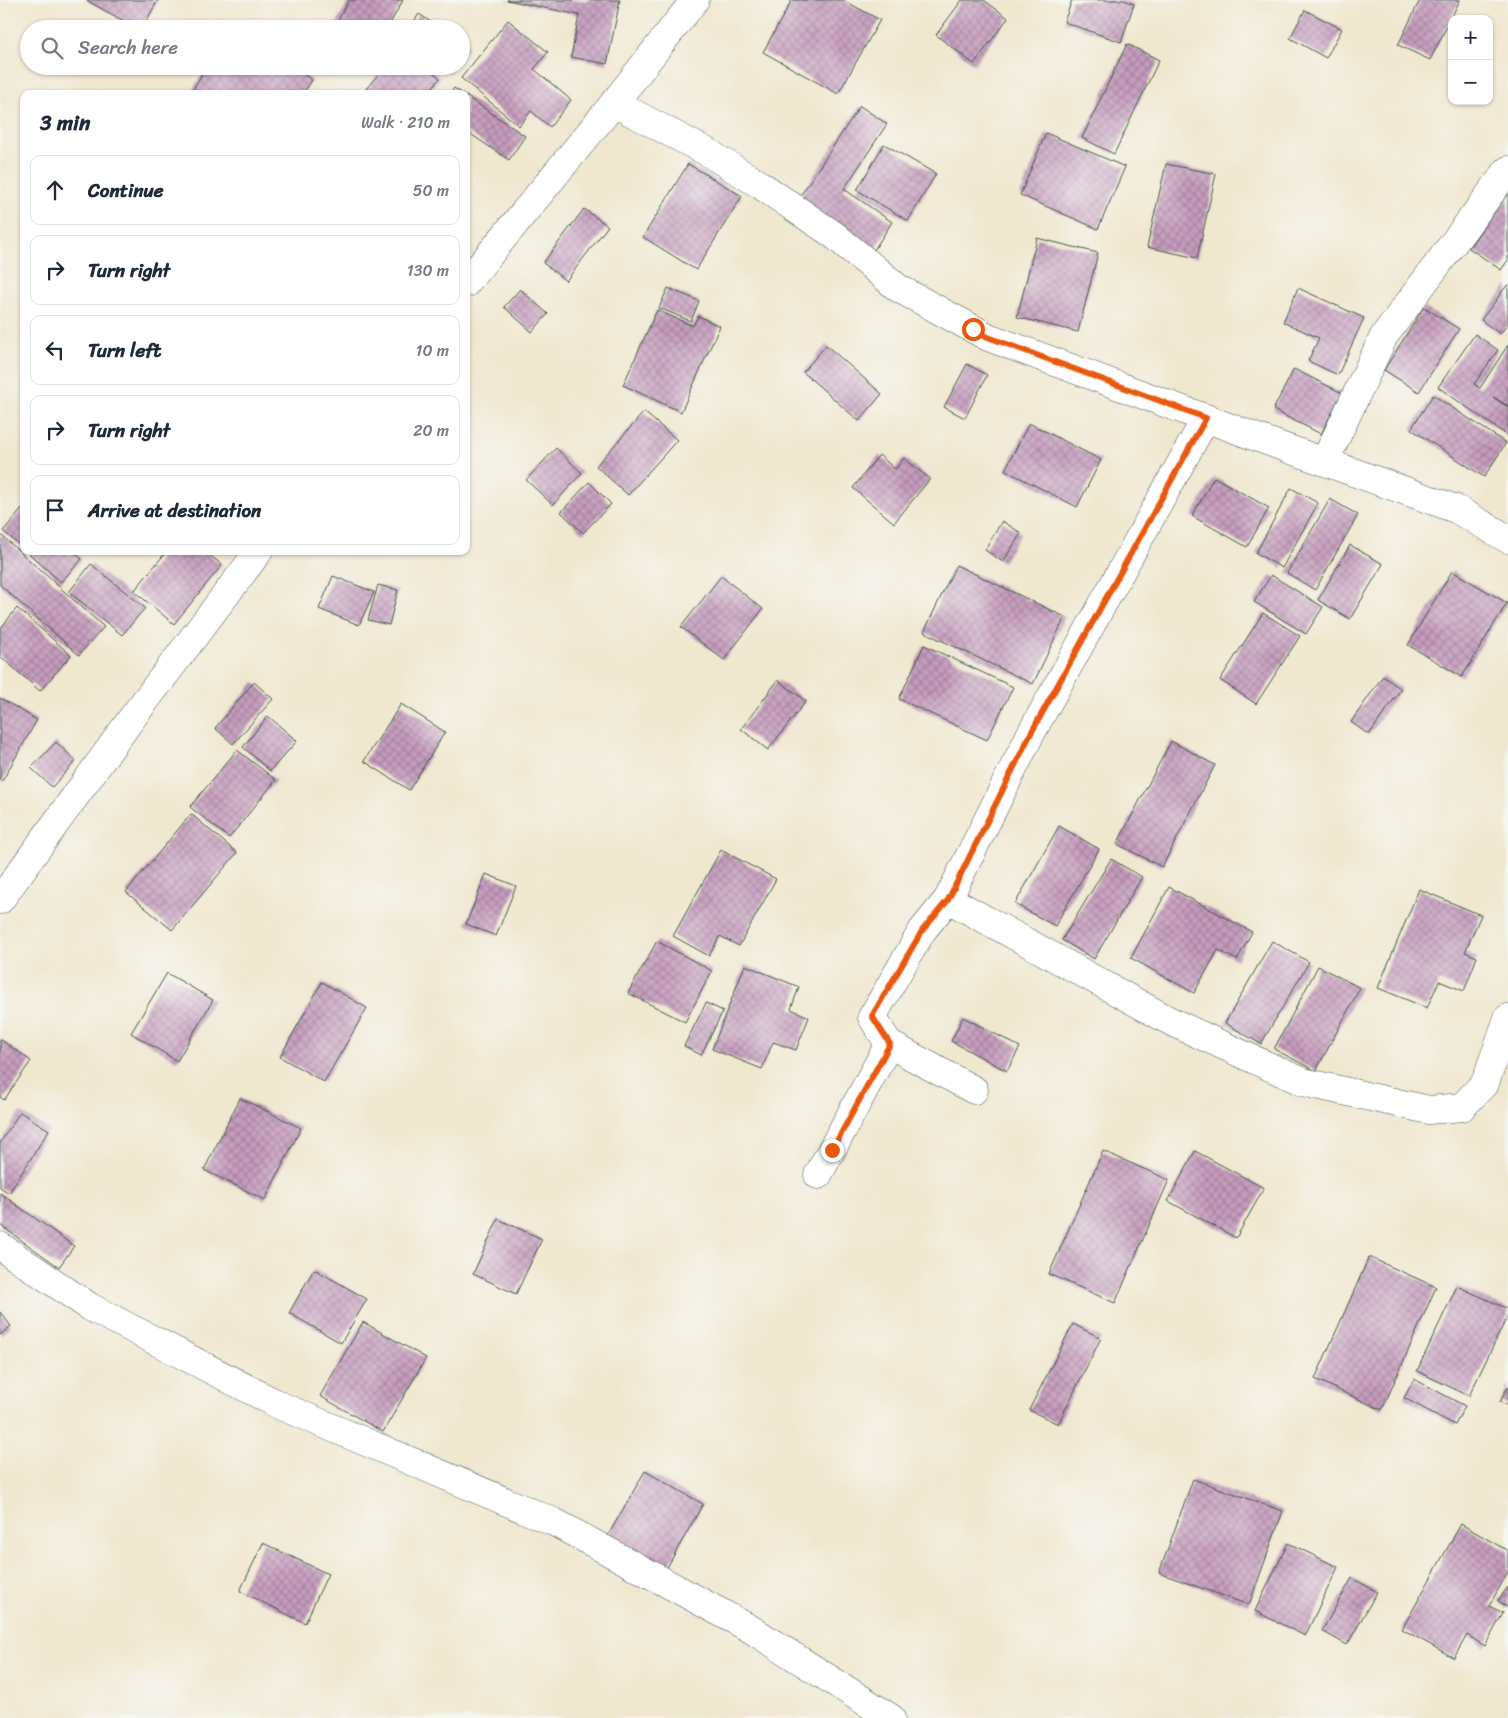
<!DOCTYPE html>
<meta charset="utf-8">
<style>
body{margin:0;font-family:Sriracha,sans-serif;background:#f6f6f7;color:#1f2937}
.controls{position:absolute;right:15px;top:15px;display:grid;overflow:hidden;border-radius:10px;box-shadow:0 1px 4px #0004}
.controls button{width:45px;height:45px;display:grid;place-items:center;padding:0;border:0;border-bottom:1px solid #e0e1e3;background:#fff;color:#1f2937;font:25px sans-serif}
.stop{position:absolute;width:15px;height:15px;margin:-11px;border:4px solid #ea580c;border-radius:50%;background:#fff}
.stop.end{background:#ea580c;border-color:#fff;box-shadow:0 1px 5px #0008}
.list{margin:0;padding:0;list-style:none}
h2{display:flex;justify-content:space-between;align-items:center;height:65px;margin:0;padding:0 20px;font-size:21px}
h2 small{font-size:16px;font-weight:400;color:#747a83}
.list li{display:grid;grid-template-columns:32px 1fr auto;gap:15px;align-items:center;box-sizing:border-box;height:70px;margin:0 10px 10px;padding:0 10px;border:1px solid #e0e1e3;border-radius:10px}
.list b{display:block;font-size:19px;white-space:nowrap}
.list em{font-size:16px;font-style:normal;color:#747a83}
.icon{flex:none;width:28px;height:28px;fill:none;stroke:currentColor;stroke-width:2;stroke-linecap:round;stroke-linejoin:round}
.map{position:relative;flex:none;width:1508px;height:1718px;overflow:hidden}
.search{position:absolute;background:#fff;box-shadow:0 1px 4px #0004;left:20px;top:20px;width:450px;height:55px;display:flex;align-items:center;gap:12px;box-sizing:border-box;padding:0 18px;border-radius:28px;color:#747a83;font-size:19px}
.panel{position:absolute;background:#fff;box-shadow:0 1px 4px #0004;left:20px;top:90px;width:450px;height:465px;border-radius:10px}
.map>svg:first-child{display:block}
</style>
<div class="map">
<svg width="1508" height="1718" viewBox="0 0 1508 1718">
<defs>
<pattern id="building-cross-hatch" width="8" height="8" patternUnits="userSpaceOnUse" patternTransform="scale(1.25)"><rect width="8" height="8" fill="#c69cbe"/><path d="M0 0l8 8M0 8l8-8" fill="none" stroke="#a0809b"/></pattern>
</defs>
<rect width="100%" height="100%" fill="#f6f6f2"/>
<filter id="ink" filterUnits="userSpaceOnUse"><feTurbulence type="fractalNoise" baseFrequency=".02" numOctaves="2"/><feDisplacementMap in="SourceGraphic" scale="10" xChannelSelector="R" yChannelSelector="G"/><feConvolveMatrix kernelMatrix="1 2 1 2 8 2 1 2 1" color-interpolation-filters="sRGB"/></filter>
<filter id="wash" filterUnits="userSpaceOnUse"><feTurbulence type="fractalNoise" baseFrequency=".0096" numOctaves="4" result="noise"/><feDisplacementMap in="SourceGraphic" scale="20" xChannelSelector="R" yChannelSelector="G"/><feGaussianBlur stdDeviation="1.12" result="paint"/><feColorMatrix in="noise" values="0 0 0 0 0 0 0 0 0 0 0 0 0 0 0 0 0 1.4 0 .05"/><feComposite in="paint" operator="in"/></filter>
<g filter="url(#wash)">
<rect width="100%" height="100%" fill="#f0e7cf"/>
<g id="blocks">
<!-- building -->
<g fill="url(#building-cross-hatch)">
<path d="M 86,0 L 158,0 L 142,29 L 138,29 Z"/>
<path d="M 349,0 L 403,0 L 387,29 L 339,29 L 335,26 Z"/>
<path d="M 507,0 L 620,0 L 607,64 L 571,57 L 579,15 Z"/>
<path d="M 792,0 L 843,0 L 880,20 L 838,94 L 763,52 Z"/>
<path d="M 962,0 L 984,0 L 1008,18 L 974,64 L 936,35 Z"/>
<path d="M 1072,0 L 1124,0 L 1134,4 L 1121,42 L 1064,22 Z"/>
<path d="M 1420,0 L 1460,0 L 1430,60 L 1398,45 Z"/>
<path d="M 1305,10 L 1342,29 L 1326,58 L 1290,38 Z"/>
<path d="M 419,14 L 441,29 L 409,29 Z"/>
<path d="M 508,20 L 548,52 L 534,69 L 571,100 L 550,127 L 531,111 L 519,126 L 461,78 Z"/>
<path d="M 461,42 L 468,47 L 461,56 Z"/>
<path d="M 1127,44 L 1159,60 L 1114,154 L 1082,138 Z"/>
<path d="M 207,66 L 291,66 L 312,80 L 303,94 L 190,94 Z"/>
<path d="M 385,66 L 425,66 L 440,78 L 427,94 L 362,94 Z"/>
<path d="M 440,66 L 454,66 L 450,73 Z"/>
<path d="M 454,88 L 463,94 L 450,94 Z"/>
<path d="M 466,96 L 525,136 L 509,160 L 466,131 Z"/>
<path d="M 860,106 L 887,124 L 844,189 L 892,222 L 874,250 L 798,199 Z"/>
<path d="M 1046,133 L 1125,167 L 1098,229 L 1020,195 Z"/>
<path d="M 884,144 L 936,174 L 908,221 L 857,190 Z"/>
<path d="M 688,164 L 742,196 L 696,270 L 643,237 Z"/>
<path d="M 1166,164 L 1216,174 L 1197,258 L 1147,247 Z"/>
<path d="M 1508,192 L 1508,260 L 1501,270 L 1469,248 Z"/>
<path d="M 584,209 L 608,226 L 566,281 L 543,263 Z"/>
<path d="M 1037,238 L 1098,253 L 1078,332 L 1017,317 Z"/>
<path d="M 1508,284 L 1508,323 L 1500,334 L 1481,320 Z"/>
<path d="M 668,288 L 699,301 L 691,321 L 659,308 Z"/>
<path d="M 1298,288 L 1364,318 L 1338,375 L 1308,361 L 1319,338 L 1283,322 Z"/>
<path d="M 520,289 L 548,314 L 532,332 L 504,307 Z"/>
<path d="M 1424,307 L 1459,329 L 1419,392 L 1384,370 Z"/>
<path d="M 657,310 L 693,326 L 698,316 L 720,326 L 681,412 L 623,385 Z"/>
<path d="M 1475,334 L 1498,350 L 1474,384 L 1480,388 L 1508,345 L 1508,406 L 1493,397 L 1508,407 L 1508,436 L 1438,387 Z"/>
<path d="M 826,345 L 882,394 L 859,421 L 803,372 Z"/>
<path d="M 967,364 L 987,375 L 965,418 L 944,407 Z"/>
<path d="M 1294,369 L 1342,393 L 1321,434 L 1273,410 Z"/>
<path d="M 1433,395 L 1506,443 L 1484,477 L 1411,429 Z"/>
<path d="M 644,412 L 677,440 L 628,495 L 596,466 Z"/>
<path d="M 1029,423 L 1101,460 L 1077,507 L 1005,470 Z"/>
<path d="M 556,448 L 582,473 L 553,505 L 526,480 Z"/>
<path d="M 879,455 L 895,469 L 904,458 L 930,479 L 894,523 L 853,488 Z"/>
<path d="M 1214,477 L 1269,508 L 1247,547 L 1192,516 Z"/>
<path d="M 589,482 L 611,504 L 583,533 L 561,512 Z"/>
<path d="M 1291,488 L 1318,503 L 1282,568 L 1256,553 Z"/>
<path d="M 1330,499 L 1358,515 L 1315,590 L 1287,573 Z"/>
<path d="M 24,507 L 24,549 L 3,531 Z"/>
<path d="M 1002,521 L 1021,533 L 1003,562 L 985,550 Z"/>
<path d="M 0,534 L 104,627 L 79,655 L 0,585 Z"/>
<path d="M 1350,545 L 1383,564 L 1350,619 L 1318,600 Z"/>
<path d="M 26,551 L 73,551 L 82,559 L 61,582 Z"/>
<path d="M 167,551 L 205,551 L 222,565 L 174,624 L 134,591 Z"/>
<path d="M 91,564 L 145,608 L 122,635 L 69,592 Z"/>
<path d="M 956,565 L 1065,617 L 1033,684 L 924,632 Z"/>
<path d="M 1452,571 L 1507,603 L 1462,677 L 1408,645 Z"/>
<path d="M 1271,575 L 1323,607 L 1306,634 L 1254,602 Z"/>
<path d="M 333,576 L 374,592 L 359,625 L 319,609 Z"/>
<path d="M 721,576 L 763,609 L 724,660 L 681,627 Z"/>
<path d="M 378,585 L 398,590 L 389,625 L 368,620 Z"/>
<path d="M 17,608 L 71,655 L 40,691 L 0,656 L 0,629 Z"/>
<path d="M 1263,613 L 1300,636 L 1256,704 L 1220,680 Z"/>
<path d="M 924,645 L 1013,687 L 987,740 L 899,699 Z"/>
<path d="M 1383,676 L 1401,689 L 1369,735 L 1351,722 Z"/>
<path d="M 778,680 L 806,701 L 768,750 L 741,729 Z"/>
<path d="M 254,682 L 273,699 L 233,744 L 215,728 Z"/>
<path d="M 0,698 L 37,720 L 2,781 L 0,780 Z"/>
<path d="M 401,704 L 445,732 L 409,790 L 364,761 Z"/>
<path d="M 268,716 L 297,741 L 270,771 L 243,747 Z"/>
<path d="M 1171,741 L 1215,765 L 1162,867 L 1117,844 Z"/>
<path d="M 56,742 L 76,761 L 52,787 L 31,768 Z"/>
<path d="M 237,750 L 276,780 L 229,838 L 190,807 Z"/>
<path d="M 191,814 L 237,853 L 172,930 L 126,892 Z"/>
<path d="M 1059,826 L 1099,849 L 1055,926 L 1015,904 Z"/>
<path d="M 721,850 L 776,879 L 739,946 L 720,936 L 709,956 L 673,936 Z"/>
<path d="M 1111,859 L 1142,877 L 1094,959 L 1062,940 Z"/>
<path d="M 486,874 L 516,886 L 496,936 L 466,924 Z"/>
<path d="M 1169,887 L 1252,932 L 1237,960 L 1218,950 L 1194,993 L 1131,958 Z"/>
<path d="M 1419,889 L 1481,915 L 1465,952 L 1477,957 L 1464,991 L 1439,981 L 1427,1008 L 1378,988 Z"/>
<path d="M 657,941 L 712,971 L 685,1022 L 628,993 Z"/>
<path d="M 1272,941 L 1309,962 L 1261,1044 L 1225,1023 Z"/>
<path d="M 745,965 L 799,987 L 791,1009 L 809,1017 L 796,1050 L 773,1042 L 762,1069 L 712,1049 Z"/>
<path d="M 1318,966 L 1360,988 L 1316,1071 L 1274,1049 Z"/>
<path d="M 167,973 L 213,1000 L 177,1061 L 131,1033 Z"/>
<path d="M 322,982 L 367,1008 L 324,1082 L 280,1057 Z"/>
<path d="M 706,1003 L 723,1011 L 701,1055 L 684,1046 Z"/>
<path d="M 963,1017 L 1020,1047 L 1007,1071 L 951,1041 Z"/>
<path d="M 0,1039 L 31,1061 L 4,1100 L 0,1097 Z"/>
<path d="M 240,1098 L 301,1128 L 265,1200 L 204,1170 Z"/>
<path d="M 20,1112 L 49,1130 L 9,1193 L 0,1187 L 0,1143 Z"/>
<path d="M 1103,1151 L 1169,1180 L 1115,1303 L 1049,1274 Z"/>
<path d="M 1195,1151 L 1264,1188 L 1236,1238 L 1168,1201 Z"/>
<path d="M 0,1193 L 74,1246 L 59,1267 L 0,1225 Z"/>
<path d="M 498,1219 L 542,1239 L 516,1294 L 473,1274 Z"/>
<path d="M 1369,1257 L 1436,1287 L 1382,1410 L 1315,1379 Z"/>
<path d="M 314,1269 L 367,1299 L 341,1343 L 289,1313 Z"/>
<path d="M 1457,1286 L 1508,1309 L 1508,1315 L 1469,1396 L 1417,1371 Z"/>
<path d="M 0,1312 L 11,1326 L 0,1335 Z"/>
<path d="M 363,1322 L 426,1358 L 383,1432 L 320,1396 Z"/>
<path d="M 1073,1324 L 1101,1338 L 1058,1424 L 1029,1410 Z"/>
<path d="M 1414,1379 L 1465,1406 L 1455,1425 L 1404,1398 Z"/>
<path d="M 1508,1386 L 1508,1405 L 1500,1402 Z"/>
<path d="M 645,1471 L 703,1504 L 665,1571 L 607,1537 Z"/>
<path d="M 1193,1479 L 1283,1511 L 1249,1605 L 1159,1573 Z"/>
<path d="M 1461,1524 L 1508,1551 L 1508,1572 L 1489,1606 L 1503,1613 L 1485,1646 L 1467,1635 L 1454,1658 L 1402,1629 Z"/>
<path d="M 263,1543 L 328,1574 L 305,1623 L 240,1591 Z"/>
<path d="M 1288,1543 L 1338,1567 L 1305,1636 L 1255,1611 Z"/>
<path d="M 1352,1578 L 1377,1592 L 1347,1645 L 1322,1631 Z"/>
<path d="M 1508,1587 L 1508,1608 L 1498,1601 Z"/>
</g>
</g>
</g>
<g filter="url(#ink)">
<use href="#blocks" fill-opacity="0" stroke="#3e564b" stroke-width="1"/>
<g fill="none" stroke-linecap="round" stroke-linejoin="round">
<defs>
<g id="minor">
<path d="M 614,103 L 707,152 L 759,184 L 834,235 L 898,288 L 988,337 L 1261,439 L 1456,509 L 1508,539"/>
<path d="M 1325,461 L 1384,336 L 1508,170"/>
<path d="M 948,899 L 1170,1021 L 1303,1082 L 1429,1110 L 1462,1107 L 1485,1083 L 1508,1018"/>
<path d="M 974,1090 L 889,1044 L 872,1017 L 922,931 L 948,899 L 1030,735 L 1206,418"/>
<path d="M 818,1175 L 889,1044"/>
<path d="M 0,1246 L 90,1307 L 281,1406 L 554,1522 L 749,1628 L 891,1718"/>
</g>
<g id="major">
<path d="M 466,283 L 614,103 L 695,0"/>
<path d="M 0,900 L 132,718 L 259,551"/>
</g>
</defs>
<!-- minor casing -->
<use href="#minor" stroke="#3e564b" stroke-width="29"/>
<!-- major casing -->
<use href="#major" stroke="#3e564b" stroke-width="29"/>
<!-- minor -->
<use href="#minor" stroke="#fff" stroke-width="28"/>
<!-- major -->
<use href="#major" stroke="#fff" stroke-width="28"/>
</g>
</g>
<g fill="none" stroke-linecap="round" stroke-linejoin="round" filter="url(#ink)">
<!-- route -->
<path stroke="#ea580c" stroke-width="6" d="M 832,1150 L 890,1044 L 872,1016 L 922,931 L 948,900 L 1030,735 L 1206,418 L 988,337 L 973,329"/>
</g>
</svg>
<div class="controls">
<button>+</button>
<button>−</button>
</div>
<div class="stop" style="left:973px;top:329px"></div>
<div class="stop end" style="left:832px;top:1150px"></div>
<div class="search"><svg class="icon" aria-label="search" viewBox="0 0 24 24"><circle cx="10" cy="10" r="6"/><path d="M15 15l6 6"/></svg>Search here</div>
<section class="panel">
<h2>3 min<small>Walk · 210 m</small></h2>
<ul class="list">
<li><svg class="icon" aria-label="ahead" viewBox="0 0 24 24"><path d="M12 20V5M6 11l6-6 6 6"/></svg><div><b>Continue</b></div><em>50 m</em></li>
<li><svg class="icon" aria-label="right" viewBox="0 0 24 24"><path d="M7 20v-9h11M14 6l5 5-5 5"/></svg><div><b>Turn right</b></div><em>130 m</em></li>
<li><svg class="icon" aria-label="left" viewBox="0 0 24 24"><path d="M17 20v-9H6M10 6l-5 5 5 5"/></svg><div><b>Turn left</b></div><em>10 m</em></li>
<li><svg class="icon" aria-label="right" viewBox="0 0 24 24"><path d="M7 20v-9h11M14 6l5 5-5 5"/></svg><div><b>Turn right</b></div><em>20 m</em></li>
<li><svg class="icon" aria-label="arrive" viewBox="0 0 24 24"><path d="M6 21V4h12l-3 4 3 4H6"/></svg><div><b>Arrive at destination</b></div></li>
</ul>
</section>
</div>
